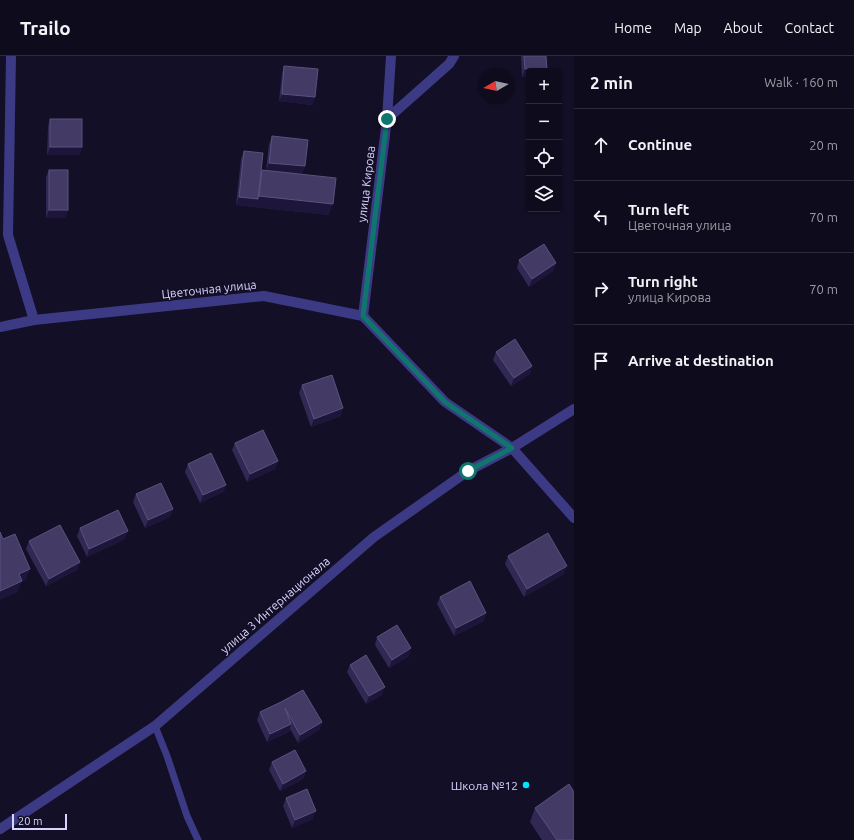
<!DOCTYPE html>
<meta charset="utf-8">
<style>
body{margin:0;font-family:Ubuntu,sans-serif;background:#1c1929;color:#f1f3f6}
.controls{position:absolute;right:12px;top:12px;display:grid;overflow:hidden;border-radius:4px;box-shadow:0 1px 3px #0004}
.controls button{width:36px;height:36px;display:grid;place-items:center;padding:0;border:0;border-bottom:1px solid #2e2b3b;background:#0e0b1c;color:#f1f3f6;font:20px sans-serif}
.compass{position:absolute;left:478px;top:12px;width:36px;height:36px;border-radius:50%;background:#0e0b1c;box-shadow:0 1px 3px #0004;rotate:261deg}
.scale{position:absolute;left:12px;bottom:10px;width:55px;box-sizing:border-box;padding-left:4px;border:2px solid #d9d4ff;border-top:0;font-size:11px;line-height:14px;white-space:nowrap;color:#d9d4ff;-webkit-text-stroke:3px #130f26;paint-order:stroke}
.stop{position:absolute;width:12px;height:12px;margin:-9px;border:3px solid #0f766e;border-radius:50%;background:#fff}
.stop.end{background:#0f766e;border-color:#fff;box-shadow:0 1px 4px #0008}
.list{margin:0;padding:0;list-style:none}
h2{display:flex;justify-content:space-between;align-items:center;height:52px;margin:0;padding:0 16px;font-size:17px}
h2 small{font-size:13px;font-weight:400;color:#9b9ba3}
.list li{display:grid;grid-template-columns:26px 1fr auto;gap:12px;align-items:center;box-sizing:border-box;height:72px;padding:0 16px;border-top:1px solid #2e2b3b}
.list b{display:block;font-size:15px;white-space:nowrap}
.list p{margin:0;font-size:13px;white-space:nowrap;color:#9b9ba3}
.list em{font-size:13px;font-style:normal;color:#9b9ba3}
.icon{flex:none;width:22px;height:22px;fill:none;stroke:currentColor;stroke-width:2;stroke-linecap:round;stroke-linejoin:round}
.map{position:relative;flex:none;width:574px;height:784px;overflow:hidden}
header{display:flex;align-items:center;gap:24px;box-sizing:border-box;height:56px;padding:0 20px;background:#0e0b1c;border-bottom:1px solid #2e2b3b}
header strong{font-size:19px}
nav{display:flex;gap:22px;margin-inline-start:auto;font-size:14px}
main{display:flex}
aside{flex:1;background:#0e0b1c}
.map>svg:first-child{display:block}
</style>
<header>
<strong>Trailo</strong>
<nav><a>Home</a><a>Map</a><a>About</a><a>Contact</a></nav>
</header>
<main>
<div class="map">
<svg width="574" height="784" viewBox="0 0 574 784">
<rect width="100%" height="100%" fill="#130f26"/>
<g fill="none" stroke-linecap="round" stroke-linejoin="round">
<!-- service -->
<path stroke="#3d3a85" stroke-width="7" d="M 155,670 L 167,700 L 187,760 L 198,784"/>
<!-- minor -->
<g stroke="#3d3a85" stroke-width="10">
<path d="M 11,0 L 8,179 L 34,264"/>
<path d="M 387,63 L 449,8 L 454,0"/>
<path d="M 363,260 L 387,63 L 391,0"/>
<path d="M 0,271 L 34,264 L 264,240 L 363,260 L 445,346 L 512,392 L 574,462"/>
</g>
<!-- tertiary -->
<path stroke="#3d3a85" stroke-width="10" d="M 0,773 L 155,670 L 374,481 L 468,415 L 512,392 L 574,353"/>
</g>
<!-- wall -->
<g fill="#312854">
<path d="M 521,0 L 546,0 L 547,13 L 546,15 L 529,15 L 529,21 L 522,21 Z"/>
<path d="M 284,10 L 315,41 L 312,49 L 279,45 L 282,17 Z"/>
<path d="M 50,63 L 82,91 L 79,99 L 47,99 L 48,71 Z"/>
<path d="M 272,80 L 305,110 L 302,118 L 266,114 L 269,88 Z"/>
<path d="M 244,95 L 261,117 L 262,114 L 329,159 L 236,149 L 241,103 Z"/>
<path d="M 49,114 L 68,154 L 65,162 L 46,162 L 46,121 Z"/>
<path d="M 519,204 L 556,207 L 553,215 L 529,231 L 517,212 Z"/>
<path d="M 496,296 L 532,310 L 530,318 L 511,330 L 493,304 Z"/>
<path d="M 302,329 L 341,360 L 311,371 L 299,337 Z"/>
<path d="M 235,387 L 278,405 L 275,413 L 247,426 L 232,394 Z"/>
<path d="M 188,408 L 226,429 L 223,436 L 200,447 L 185,416 Z"/>
<path d="M 136,438 L 173,453 L 170,461 L 145,472 L 133,446 Z"/>
<path d="M 80,472 L 125,483 L 87,501 L 77,480 Z"/>
<path d="M 29,485 L 80,506 L 77,514 L 46,530 L 26,493 Z"/>
<path d="M 508,500 L 564,518 L 524,541 L 505,508 Z"/>
<path d="M 440,541 L 484,565 L 454,580 L 437,548 Z"/>
<path d="M 377,581 L 409,600 L 389,612 L 375,589 Z"/>
<path d="M 350,609 L 382,639 L 366,648 L 347,616 Z"/>
<path d="M 281,646 L 322,666 L 319,674 L 298,687 L 290,673 L 289,676 L 267,686 L 257,664 L 260,656 Z"/>
<path d="M 272,706 L 306,715 L 303,723 L 280,735 L 269,714 Z"/>
<path d="M 286,742 L 313,763 L 292,772 L 283,750 Z"/>
<path d="M 535,752 L 574,784 L 542,784 L 530,766 Z"/>
</g>
<!-- shaded-wall -->
<g fill="#1d163a">
<path d="M 525,13 L 547,13 L 546,15 L 529,15 L 529,21 L 522,21 Z"/>
<path d="M 282,38 L 315,41 L 312,49 L 279,45 Z"/>
<path d="M 50,91 L 82,91 L 79,99 L 47,99 Z"/>
<path d="M 269,107 L 305,110 L 302,118 L 266,114 Z"/>
<path d="M 259,140 L 333,148 L 329,159 L 236,149 L 239,141 L 258,143 Z"/>
<path d="M 49,154 L 68,154 L 65,162 L 46,162 Z"/>
<path d="M 556,207 L 553,215 L 529,231 L 532,223 Z"/>
<path d="M 532,310 L 530,318 L 511,330 L 514,322 Z"/>
<path d="M 343,352 L 341,360 L 311,371 L 314,363 Z"/>
<path d="M 278,405 L 275,413 L 247,426 L 250,418 Z"/>
<path d="M 226,429 L 223,436 L 200,447 L 203,439 Z"/>
<path d="M 173,453 L 170,461 L 145,472 L 148,464 Z"/>
<path d="M 128,475 L 125,483 L 87,501 L 89,493 Z"/>
<path d="M 80,506 L 77,514 L 46,530 L 49,523 Z"/>
<path d="M 567,510 L 564,518 L 524,541 L 527,533 Z"/>
<path d="M 30,513 L 26,524 L 21,526 L 18,536 L 0,544 L 0,535 L 19,518 Z"/>
<path d="M 486,557 L 484,565 L 454,580 L 456,572 Z"/>
<path d="M 411,592 L 409,600 L 389,612 L 392,604 Z"/>
<path d="M 385,631 L 382,639 L 366,648 L 369,640 Z"/>
<path d="M 322,666 L 319,674 L 298,687 L 300,679 Z"/>
<path d="M 291,668 L 289,676 L 267,686 L 270,678 Z"/>
<path d="M 306,715 L 303,723 L 280,735 L 283,728 Z"/>
<path d="M 316,755 L 313,763 L 292,772 L 295,764 Z"/>
</g>
<!-- building -->
<g fill="#433a66" stroke="#5a527e">
<path d="M 524,0 L 546,0 L 547,13 L 525,13 Z"/>
<path d="M 284,10 L 318,13 L 315,41 L 282,38 Z"/>
<rect x="50" y="63" width="32" height="28"/>
<path d="M 272,80 L 308,84 L 305,110 L 269,107 Z"/>
<path d="M 244,95 L 263,97 L 258,143 L 239,141 Z"/>
<rect x="49" y="114" width="19" height="40"/>
<path d="M 262,114 L 336,122 L 333,148 L 259,140 Z"/>
<path d="M 544,188 L 556,207 L 532,223 L 519,204 Z"/>
<path d="M 515,283 L 532,310 L 514,322 L 496,296 Z"/>
<path d="M 332,319 L 343,352 L 314,363 L 302,329 Z"/>
<path d="M 263,374 L 278,405 L 250,418 L 235,387 Z"/>
<path d="M 211,397 L 226,429 L 203,439 L 188,408 Z"/>
<path d="M 161,427 L 173,453 L 148,464 L 136,438 Z"/>
<path d="M 118,454 L 128,475 L 89,493 L 80,472 Z"/>
<path d="M 60,469 L 80,506 L 49,523 L 29,485 Z"/>
<path d="M 0,476 L 3,483 L 15,478 L 30,513 L 19,518 L 22,525 L 0,535 Z"/>
<path d="M 548,477 L 567,510 L 527,533 L 508,500 Z"/>
<path d="M 470,525 L 486,557 L 456,572 L 440,541 Z"/>
<path d="M 397,569 L 411,592 L 392,604 L 377,581 Z"/>
<path d="M 366,599 L 385,631 L 369,640 L 350,609 Z"/>
<path d="M 303,634 L 322,666 L 300,679 L 285,652 L 291,668 L 270,678 L 260,656 L 281,646 Z"/>
<path d="M 295,694 L 306,715 L 283,728 L 272,706 Z"/>
<path d="M 569,728 L 574,736 L 574,784 L 557,784 L 535,752 Z"/>
<path d="M 307,733 L 316,755 L 295,764 L 286,742 Z"/>
</g>
<g fill="none" stroke-linecap="round" stroke-linejoin="round">
<!-- route -->
<path stroke="#0f766e" stroke-width="5" d="M 387,63 L 363,260 L 445,346 L 512,392 L 468,415"/>
</g>
<!-- markers -->
<circle fill="#00e5ff" stroke="#130f26" stroke-width="1.5" cx="526" cy="729" r="4"/>
<g text-anchor="middle" dominant-baseline="central" stroke-width="3" stroke-linejoin="round" paint-order="stroke">
<!-- street labels -->
<g font-size="12" fill="#d9d4ff" stroke="#130f26">
<text transform="translate(366 128) rotate(-83)">улица Кирова</text>
<text transform="translate(209 233) rotate(-6)">Цветочная улица</text>
<text transform="translate(275 549) rotate(-41)">улица 3 Интернационала</text>
</g>
<!-- poi labels -->
<g font-size="12" fill="#d9d4ff" stroke="#130f26" text-anchor="end">
<text x="518" y="729">Школа №12</text>
</g>
</g>
</svg>
<div class="controls">
<button>+</button>
<button>−</button>
<button><svg class="icon" aria-label="locate" viewBox="0 0 24 24"><circle cx="12" cy="12" r="6"/><path d="M12 2v4M12 18v4M2 12h4M18 12h4"/></svg></button>
<button><svg class="icon" aria-label="layers" viewBox="0 0 24 24"><path d="M12 4l9 5-9 5-9-5zM3 14l9 5 9-5"/></svg></button>
</div>
<svg class="compass" viewBox="-18 -18 36 36"><path d="M0-13l5 13h-10z" fill="#e53935"/><path d="M0 13l5-13h-10z" fill="#9b9ba3"/></svg>
<div class="scale">20 m</div>
<div class="stop" style="left:468px;top:415px"></div>
<div class="stop end" style="left:387px;top:63px"></div>
</div>
<aside>
<h2>2 min<small>Walk · 160 m</small></h2>
<ul class="list">
<li><svg class="icon" aria-label="ahead" viewBox="0 0 24 24"><path d="M12 20V5M6 11l6-6 6 6"/></svg><div><b>Continue</b></div><em>20 m</em></li>
<li><svg class="icon" aria-label="left" viewBox="0 0 24 24"><path d="M17 20v-9H6M10 6l-5 5 5 5"/></svg><div><b>Turn left</b><p>Цветочная улица</p></div><em>70 m</em></li>
<li><svg class="icon" aria-label="right" viewBox="0 0 24 24"><path d="M7 20v-9h11M14 6l5 5-5 5"/></svg><div><b>Turn right</b><p>улица Кирова</p></div><em>70 m</em></li>
<li><svg class="icon" aria-label="arrive" viewBox="0 0 24 24"><path d="M6 21V4h12l-3 4 3 4H6"/></svg><div><b>Arrive at destination</b></div></li>
</ul>
</aside>
</main>
